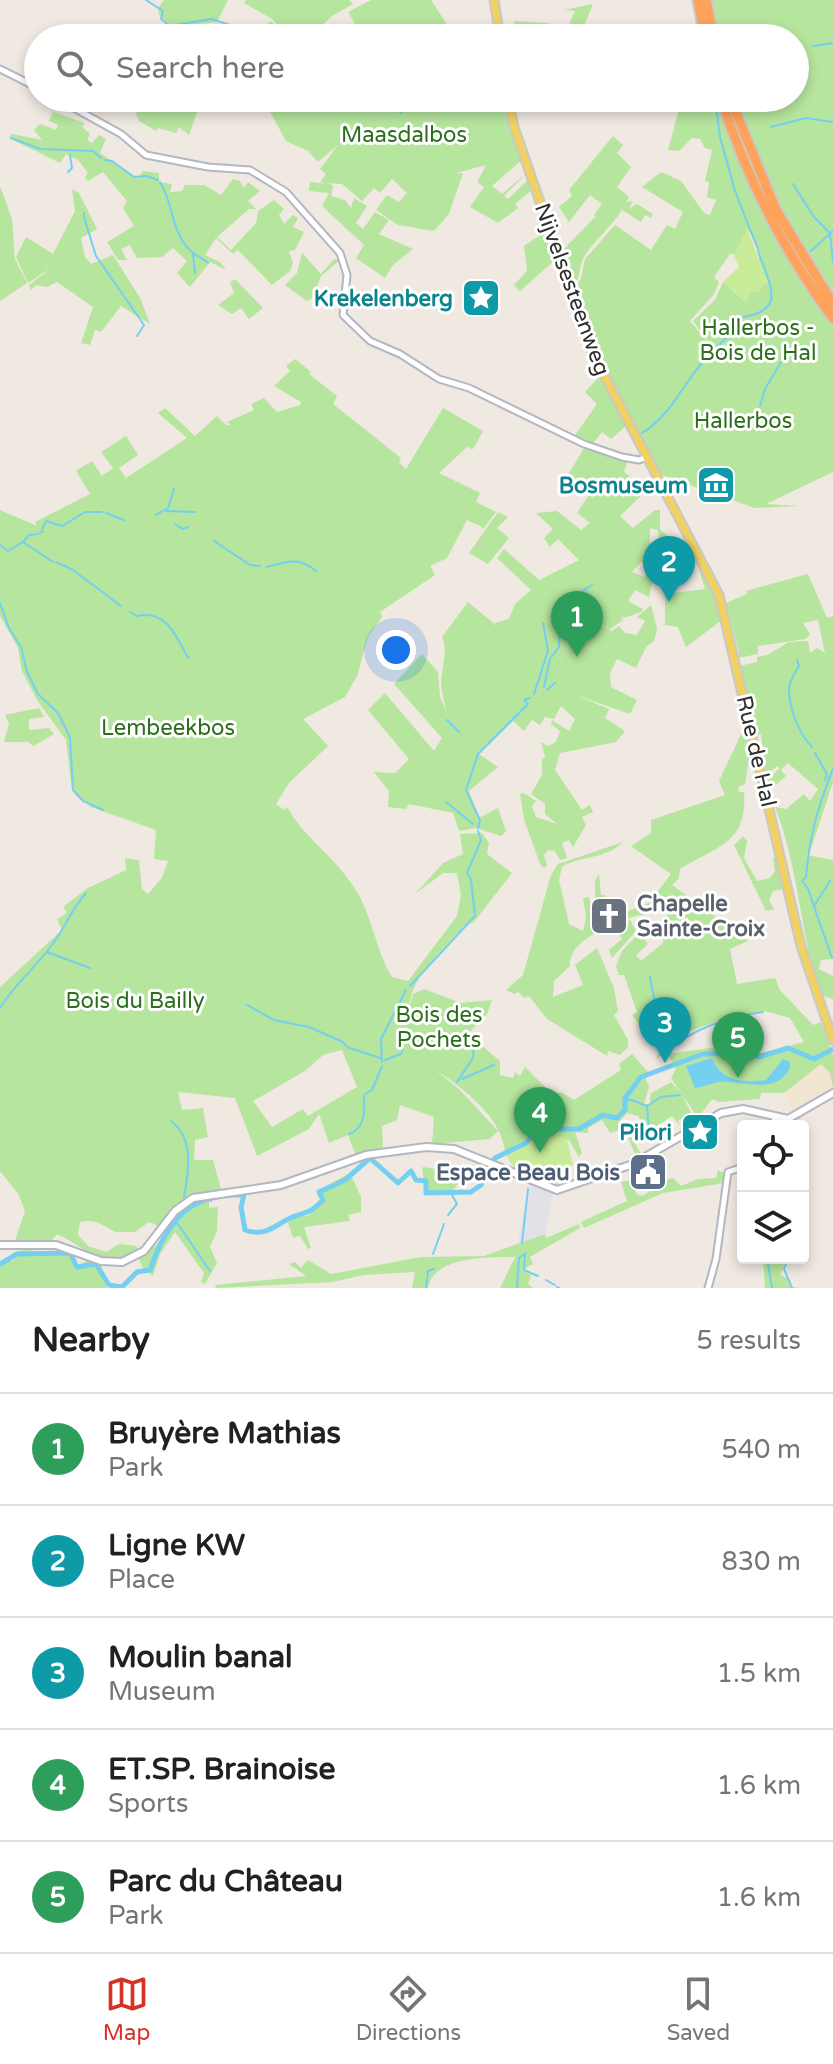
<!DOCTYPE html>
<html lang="en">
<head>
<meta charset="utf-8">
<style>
	:root { --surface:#fff; --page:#f6f6f6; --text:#202124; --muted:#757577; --line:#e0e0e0; --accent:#d93025 }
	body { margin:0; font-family:"Varela Round",sans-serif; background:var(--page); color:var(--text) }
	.controls { position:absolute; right:24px; bottom:24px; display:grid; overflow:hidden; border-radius:8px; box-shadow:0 4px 12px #0003 }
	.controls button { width:72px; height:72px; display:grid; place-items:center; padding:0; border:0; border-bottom:2px solid var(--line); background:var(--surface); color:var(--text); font:40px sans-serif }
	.you { position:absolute; left:396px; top:650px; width:28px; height:28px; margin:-20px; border:6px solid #fff; border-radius:50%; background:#1a73e8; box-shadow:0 0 0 12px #1a73e833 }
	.badge { display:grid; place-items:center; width:52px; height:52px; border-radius:50%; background:var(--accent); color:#fff; font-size:26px; font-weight:700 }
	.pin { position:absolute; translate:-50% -66px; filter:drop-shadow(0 2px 4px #0008) }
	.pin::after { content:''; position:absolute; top:42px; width:28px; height:24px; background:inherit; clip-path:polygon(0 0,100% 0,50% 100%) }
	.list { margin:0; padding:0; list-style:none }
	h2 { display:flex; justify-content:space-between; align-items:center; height:104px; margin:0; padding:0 32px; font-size:34px }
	h2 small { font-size:26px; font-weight:400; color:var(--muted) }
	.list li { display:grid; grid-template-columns:52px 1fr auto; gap:24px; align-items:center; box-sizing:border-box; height:112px; padding:0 32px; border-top:2px solid var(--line) }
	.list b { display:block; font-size:30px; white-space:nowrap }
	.list p { margin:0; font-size:26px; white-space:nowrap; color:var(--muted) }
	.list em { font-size:26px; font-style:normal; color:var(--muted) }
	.icon { flex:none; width:44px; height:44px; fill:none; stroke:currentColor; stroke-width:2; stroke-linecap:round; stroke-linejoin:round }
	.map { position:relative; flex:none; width:833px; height:1288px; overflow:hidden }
	.search { position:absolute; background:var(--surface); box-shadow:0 4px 12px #0003; left:24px; right:24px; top:24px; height:88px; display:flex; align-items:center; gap:20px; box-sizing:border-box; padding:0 28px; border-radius:44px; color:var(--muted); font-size:30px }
	.sheet { height:664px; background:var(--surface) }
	nav { display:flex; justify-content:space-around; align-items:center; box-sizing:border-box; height:112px; border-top:2px solid var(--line); background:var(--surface); font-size:22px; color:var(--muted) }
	nav a { display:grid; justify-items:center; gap:4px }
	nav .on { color:var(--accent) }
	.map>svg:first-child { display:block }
	.industrial { fill:#e3e1e8 }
	.education { fill:#f0e6d1 }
	.green { fill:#b6e59e; fill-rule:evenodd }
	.pitch { fill:#c9ec9a }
	.water { fill:#75cff0 }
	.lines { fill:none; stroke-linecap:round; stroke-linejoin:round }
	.stream { stroke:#75cff0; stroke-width:2 }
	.river { stroke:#75cff0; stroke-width:5 }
	.tertiary-casing { stroke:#b4b7c1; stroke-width:9 }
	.secondary-casing { stroke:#b4b7c1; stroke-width:10 }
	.primary-casing { stroke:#c9c9c9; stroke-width:11 }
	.motorway-casing { stroke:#c9c9c9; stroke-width:13 }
	.tertiary { stroke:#fff; stroke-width:5 }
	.secondary { stroke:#fff; stroke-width:6 }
	.primary { stroke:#f2d163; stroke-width:7 }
	.motorway { stroke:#ffa35c; stroke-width:9 }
	.labels { text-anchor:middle; stroke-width:6; stroke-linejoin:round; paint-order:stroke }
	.park-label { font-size:22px; fill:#2c6e1b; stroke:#fff }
	.street-label { font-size:22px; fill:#2e2e2e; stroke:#fff }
	.culture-label { font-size:22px; font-weight:bold; fill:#0d838f; stroke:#fff; text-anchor:end }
	.worship-label { font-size:22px; font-weight:bold; fill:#5b616d; stroke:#fff; text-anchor:start }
	.service-label { font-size:22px; font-weight:bold; fill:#4e5e75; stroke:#fff; text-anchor:end }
</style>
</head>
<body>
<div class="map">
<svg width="833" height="1288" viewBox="0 0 833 1288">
	<rect width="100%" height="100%" fill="#efe9e1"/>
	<path class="industrial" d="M 535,1186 L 553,1194 L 545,1234 L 518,1244 L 528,1187 Z"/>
	<path class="education" d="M 822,1063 L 830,1073 L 833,1090 L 794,1113 L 784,1093 Z"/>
	<g class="green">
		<path d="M 164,0 L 228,0 L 217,22 L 172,27 L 159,15 L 158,8 Z"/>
		<path d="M 246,0 L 349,0 L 353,4 L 332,16 L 308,38 L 298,31 L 290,38 L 272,19 L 244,3 Z"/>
		<path d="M 371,0 L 431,0 L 456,38 L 347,38 L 359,30 L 348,12 Z"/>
		<path d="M 710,0 L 833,0 L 833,295 L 782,214 L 734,98 L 795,98 L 795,38 L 718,38 Z"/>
		<path d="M 593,4 L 579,38 L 539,38 L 533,34 L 515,38 L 514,21 L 548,23 L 551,33 L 563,37 L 575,11 L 564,10 Z"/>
		<path d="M 271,21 L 285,38 L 207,38 L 216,23 C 236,33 255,37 271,21 Z"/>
		<path d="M 143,98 L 195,98 L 187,108 L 197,112 L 189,135 L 179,127 L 176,133 L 158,128 L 156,131 L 139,121 L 136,114 Z"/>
		<path d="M 283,98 L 506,98 L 523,159 L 492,186 L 502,194 L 528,172 L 504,196 L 508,199 L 529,179 L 533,189 L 515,204 L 518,208 L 498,223 L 470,207 L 484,187 L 477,182 L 486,165 L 456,173 L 463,173 L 449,214 L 434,231 L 398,225 L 376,210 L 387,195 L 399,202 L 407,193 L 392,179 L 380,193 L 374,188 L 362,201 L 342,184 L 328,183 L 333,186 L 331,196 L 345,200 L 351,208 L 354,198 L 367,206 L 356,223 L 363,229 L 375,212 L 389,220 L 379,234 L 413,249 L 393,265 L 385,278 L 356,258 L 364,245 L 322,206 L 329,193 L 309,191 L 310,182 L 327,184 L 320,182 L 326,174 L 320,169 L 338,145 L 318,162 L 308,151 L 286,141 L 269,110 Z"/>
		<path d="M 682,98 L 717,98 L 767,221 L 833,323 L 833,472 L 766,504 L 799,506 L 755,508 L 659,474 L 596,356 L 573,291 L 581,279 L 585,259 L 615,225 L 651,250 L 667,225 L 675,229 L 683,212 L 642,187 L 661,172 L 681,181 L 704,213 L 710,215 L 716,200 L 707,197 L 709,182 L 705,181 L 712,150 L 705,148 L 700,139 L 692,138 L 679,151 L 668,150 ZM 749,231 L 760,256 L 746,303 L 723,282 L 715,300 L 693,321 L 712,347 L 690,321 L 714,294 L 719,282 L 714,277 L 730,254 L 736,254 Z"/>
		<path d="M 53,112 L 85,123 L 82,127 L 90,134 L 87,140 L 92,143 L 99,135 L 106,139 L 100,153 L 138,179 L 143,171 L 159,173 L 159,182 L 172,184 L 170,192 L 182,191 L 185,185 L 204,185 L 221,195 L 233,179 L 240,181 L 244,188 L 248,182 L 260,191 L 248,201 L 256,209 L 249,209 L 217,237 L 231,250 L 256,223 L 258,211 L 274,200 L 284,209 L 279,215 L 284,224 L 293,215 L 298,218 L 293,227 L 304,232 L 295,250 L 289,251 L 293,263 L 290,271 L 272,285 L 238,250 L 233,254 L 216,238 L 205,255 L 220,262 L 226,270 L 210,262 L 190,287 L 177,273 L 187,261 L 173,248 L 162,257 L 137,258 L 130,245 L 121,249 L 127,260 L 118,260 L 107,242 L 134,226 L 123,208 L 127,201 L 103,172 L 88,181 L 85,177 L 88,173 L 78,160 L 66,154 L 60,163 L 9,138 L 12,134 L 42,140 L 34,130 L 40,124 L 56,130 L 58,125 L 49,121 Z"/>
		<path d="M 613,136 L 623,145 L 617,153 L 631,167 L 617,187 L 629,197 L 626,202 L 633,201 L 629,209 L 637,204 L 653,214 L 651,218 L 645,215 L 641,222 L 622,210 C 612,226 589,246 583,259 C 578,269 581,278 573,288 L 560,253 L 595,217 L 599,220 L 594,215 L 602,204 L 590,195 L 569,222 L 559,207 L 572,196 L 569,190 Z"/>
		<path d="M 0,186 L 12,219 L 15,259 L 27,283 L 0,301 Z"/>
		<path d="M 72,189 L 79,193 L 97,229 L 81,238 L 85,257 L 91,264 L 113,255 L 140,298 L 150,324 L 121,306 L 101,332 L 95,330 L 90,345 L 81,343 L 93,307 L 57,282 L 47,287 L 36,285 L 31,290 L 29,285 L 46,272 L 49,264 L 46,271 L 28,283 L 16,257 L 26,237 L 53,254 L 75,211 Z"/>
		<path d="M 548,230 L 557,258 L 520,291 L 514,285 L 527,271 L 524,246 Z"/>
		<path d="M 302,253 L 321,274 L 334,259 L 340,260 L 321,276 L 316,289 L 320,294 L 307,301 L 285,285 L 297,273 Z"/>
		<path d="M 235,279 L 263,308 L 249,319 L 241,308 L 232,314 L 218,305 L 234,293 L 230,282 Z"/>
		<path d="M 295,359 L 311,372 L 309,374 L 337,396 L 333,404 L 401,458 L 399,463 L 406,469 L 443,408 L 483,431 L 473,449 L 467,447 L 439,473 L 480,493 L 476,502 L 496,512 L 484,528 L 467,520 L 447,558 L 430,566 L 435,575 L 380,612 L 382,617 L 368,637 L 357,676 L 345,697 L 303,719 L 328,746 L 289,783 L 276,804 L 284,810 L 287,807 C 305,839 338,859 357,892 C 373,919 376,951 392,977 L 408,981 L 457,916 L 461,895 L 457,873 L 443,873 L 415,894 L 443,863 L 463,854 L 460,834 L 482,833 L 489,843 L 487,854 L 512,873 L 474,922 L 464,926 C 442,951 412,974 409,1008 L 413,994 L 424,989 L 461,1003 L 492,1000 L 487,1014 L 468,1034 L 500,1061 L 500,1075 L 513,1078 L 515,1072 L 520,1076 L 525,1067 L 550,1092 L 563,1093 L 574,1100 L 621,1070 L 619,1064 L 632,1054 L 649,1073 L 639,1078 L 631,1092 L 645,1077 L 649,1087 L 644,1104 L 650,1104 L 651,1093 L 671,1082 L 682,1094 L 692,1115 L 685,1123 L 684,1118 L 678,1120 L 680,1126 L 672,1116 L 634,1141 L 642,1156 L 637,1159 L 627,1135 L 634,1136 L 644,1126 L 638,1116 L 627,1113 L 619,1122 L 619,1130 L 610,1133 L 602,1120 L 588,1128 L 588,1133 L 575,1132 L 582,1153 L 579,1157 L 569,1140 L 557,1137 L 560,1128 L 574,1128 L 562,1127 L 561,1123 L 552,1119 L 544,1131 L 536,1128 L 526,1140 L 505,1152 C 502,1117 462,1087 434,1069 L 459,1089 L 498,1131 L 490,1139 L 432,1144 L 434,1117 L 400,1105 L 397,1120 L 382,1126 L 383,1149 L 356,1156 L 348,1135 L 329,1143 L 319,1114 L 309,1129 L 257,1156 L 235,1098 L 178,1092 L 182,1110 L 203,1108 L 208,1137 L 195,1140 L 194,1160 L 213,1160 L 221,1189 C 192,1192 177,1204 160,1227 L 149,1222 L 135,1232 L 116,1232 C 102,1226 98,1218 80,1222 L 78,1235 L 88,1246 L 106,1252 L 119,1244 L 136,1246 L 140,1252 C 98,1271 88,1248 57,1234 L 52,1240 L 14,1244 L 25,1211 L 19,1195 L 0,1171 L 0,987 L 62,930 L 57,919 L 67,913 L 63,907 L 88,888 L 126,870 L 125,858 L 139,860 L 142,889 L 148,894 L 162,878 L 168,861 L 154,859 L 156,830 L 91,807 L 72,790 L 66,740 L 37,700 L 22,671 L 18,648 L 0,616 L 0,510 L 37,526 L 35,522 L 90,494 L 76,471 L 92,461 L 102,476 L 113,468 L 101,452 L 126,436 L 138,455 L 119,468 L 126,478 L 187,438 L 158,413 L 165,408 L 195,436 L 217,416 L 226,425 L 231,425 L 227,422 L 254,410 L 251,404 L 264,398 L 277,412 L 300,405 L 301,402 L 274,386 L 290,371 L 286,366 ZM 342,1050 L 357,1087 L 308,1116 L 303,1109 L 272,1127 L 253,1101 L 305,1071 L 323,1055 Z"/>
		<path d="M 600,376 L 627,425 L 611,439 L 602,432 L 591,446 L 573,438 L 597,404 L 585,392 Z"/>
		<path d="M 585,447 L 628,460 L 624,472 L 646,491 L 620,516 L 633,528 L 655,510 L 660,510 L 660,530 L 669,537 L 673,593 L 705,589 L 697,563 L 702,562 L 719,609 L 748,733 L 750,753 L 745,784 L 738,787 L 739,792 L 744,792 C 748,844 716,846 680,869 L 679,878 L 672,885 L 748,941 L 730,949 L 737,984 L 775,978 L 780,990 L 813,1025 L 821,1022 L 833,1055 L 833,1088 L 830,1073 L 821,1064 L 784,1093 L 761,1093 L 760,1099 L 719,1102 L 712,1099 L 698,1118 L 671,1078 L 676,1069 L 668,1054 L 710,1048 L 761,1053 L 804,1042 L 790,1018 L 765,1011 L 735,1015 L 690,1031 L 656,1059 L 660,1052 L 632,1015 L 637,1012 L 624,975 L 619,975 L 616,966 L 622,951 L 640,932 L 648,944 L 636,955 L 641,961 L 663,943 L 665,929 L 661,924 L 668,916 L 665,910 C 645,917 644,911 623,921 L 623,924 L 630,920 L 636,931 L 612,958 L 609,950 L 622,939 L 612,924 L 608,925 C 593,935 569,945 570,966 L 554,981 L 553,997 L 583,985 L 575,965 L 597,948 L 614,988 L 618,1011 L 614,1015 L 628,1040 L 628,1047 L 620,1055 L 608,1051 L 607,1056 L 547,1019 L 529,996 L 524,998 L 518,992 L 514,994 L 506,990 L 523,975 L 551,875 L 558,864 L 623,842 C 605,860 581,855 562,867 L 559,880 L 569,924 L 583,931 L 586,917 L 583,898 L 589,897 L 595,921 L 595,881 L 599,874 L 601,895 L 605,895 L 608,906 L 615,904 L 620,914 L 649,903 L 671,874 L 631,846 L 651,833 L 651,820 L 725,795 L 719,781 L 744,728 L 722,620 L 686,647 L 678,627 L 665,625 L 665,580 L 658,530 L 650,528 L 649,564 L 641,562 L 632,572 L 644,577 L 648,572 L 654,575 L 649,597 L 635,590 L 628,601 L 643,609 L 641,612 L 624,618 L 621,615 L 623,620 L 610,629 L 590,618 L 612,631 L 619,626 L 625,633 L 637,635 L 645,621 L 637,617 L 651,605 L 657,629 L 654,641 L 646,647 L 636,668 L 617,659 L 610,673 L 611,687 L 637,700 L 630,714 L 573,694 L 609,709 L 605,718 L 625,731 L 616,742 L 560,753 L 555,770 L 582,810 L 590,805 L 593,812 L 582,817 L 586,825 L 573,847 L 569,840 L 562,843 L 567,858 L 560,860 L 555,851 L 548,850 L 544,855 L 547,865 L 544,868 L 540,864 L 524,819 L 520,794 L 524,793 L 536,801 L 532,806 L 536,817 L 557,824 L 545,814 L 545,804 L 531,794 L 542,775 L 542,760 L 545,757 L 541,742 L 548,746 L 556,742 L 560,731 L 551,724 L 552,720 L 569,731 L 575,719 L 561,706 L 554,719 L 545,717 L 540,725 L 532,720 L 524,731 L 513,721 L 479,754 L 498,767 L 469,791 L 479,818 L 498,808 L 506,831 L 501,836 L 476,828 L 459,831 L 453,813 L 409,804 L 406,809 L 388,807 L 389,791 L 374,772 L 395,773 L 409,759 L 368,710 L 385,693 L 434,751 L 442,738 L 394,684 L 422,654 L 438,672 L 440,697 L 446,711 C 445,701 439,686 442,673 C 444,660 447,648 442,637 L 468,602 L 498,627 L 495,623 L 509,619 L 515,604 L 531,590 L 497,558 L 504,549 L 539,580 L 579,560 L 558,539 L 550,547 L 544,538 L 553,529 L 536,513 L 557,511 L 581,530 L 590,523 L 577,513 L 589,495 L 566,478 Z"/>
		<path d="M 498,512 L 508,517 L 497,528 L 509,538 L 488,564 L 469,553 Z"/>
		<path d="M 808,574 L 827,618 L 833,616 L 833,782 L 809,855 L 806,855 L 833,860 L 833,959 L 821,960 L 819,969 L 833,976 L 833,999 L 820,995 C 800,933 799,868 775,807 L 786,809 L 804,794 L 810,801 L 818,789 L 788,763 L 781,770 L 786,776 L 769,791 L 767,781 L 780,768 L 777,766 L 766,776 L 761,734 L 756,735 L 739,666 L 757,662 L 757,657 L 767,655 L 789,642 L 808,641 L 810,653 L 817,648 L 825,653 L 818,620 L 803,623 L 810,634 L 806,639 L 758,646 L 758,654 L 738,658 L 739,653 L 726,603 L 747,594 L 746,591 Z"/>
		<path d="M 39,708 L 44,717 L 29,719 L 29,730 L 49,728 L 54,734 L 33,746 L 28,742 L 4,742 L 9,724 L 5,715 Z"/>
		<path d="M 743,836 L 747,841 L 744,858 L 757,881 L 770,878 L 775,871 L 773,858 L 777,857 L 785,889 L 773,891 L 769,900 L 774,909 L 766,911 L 734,845 Z"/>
		<path d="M 422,1167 L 466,1173 L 451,1193 L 433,1194 L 425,1189 Z"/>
		<path d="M 718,1170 L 726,1174 L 724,1183 L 663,1193 L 584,1228 L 581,1222 L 627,1201 L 621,1182 L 632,1180 L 637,1195 L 642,1196 L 652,1190 L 649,1185 L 673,1178 L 681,1186 L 698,1179 L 716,1178 Z"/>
		<path d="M 350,1173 L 361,1197 L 361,1212 L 348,1215 L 350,1221 L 304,1227 L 311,1248 L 308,1249 L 300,1236 L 293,1238 L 288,1223 L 294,1218 L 309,1215 L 324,1200 L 317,1191 Z"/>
		<path d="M 209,1198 L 209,1208 L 218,1207 L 217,1231 L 210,1247 L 217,1263 L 205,1284 L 201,1282 L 204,1273 L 175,1232 L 160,1254 L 153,1276 L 143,1268 L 139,1259 C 146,1253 153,1248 159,1242 C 177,1223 178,1200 209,1198 Z"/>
		<path d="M 579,1224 L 580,1228 L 530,1257 L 533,1264 L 522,1270 L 531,1275 L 528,1284 L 533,1288 L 500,1288 L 515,1257 C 489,1257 433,1256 428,1288 L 412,1288 L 415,1272 L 363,1275 L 333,1282 L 216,1288 L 215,1285 L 306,1276 L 289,1264 L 295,1262 L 301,1268 L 308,1260 L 331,1274 L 421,1257 L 484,1256 L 545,1234 L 546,1238 Z"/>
		<path d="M 30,1250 L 56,1255 L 67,1252 L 79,1265 L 91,1259 L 101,1264 L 107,1288 L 0,1288 L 0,1264 L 14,1260 L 16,1254 L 19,1257 L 17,1251 Z"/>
		<path d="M 763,1258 L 787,1258 L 780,1275 L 790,1279 L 791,1287 L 801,1288 L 765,1288 Z"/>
	</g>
	<g class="pitch">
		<path d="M 747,229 L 769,284 L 764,284 L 759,293 L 752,291 L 746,303 L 723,282 L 739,267 L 734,255 Z"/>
		<path d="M 550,1122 L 559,1124 L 557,1136 L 567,1139 L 573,1165 L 558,1171 L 558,1185 L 516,1171 L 506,1155 L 529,1144 L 537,1132 L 546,1133 Z"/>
	</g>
	<path class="water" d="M 712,1058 C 720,1081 745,1084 766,1080 L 783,1059 L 790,1062 L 790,1068 C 776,1096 743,1080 719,1082 C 713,1083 703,1087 695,1088 L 686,1066 Z"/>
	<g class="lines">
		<g class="stream">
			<path d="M 146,0 L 163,11 L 161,19 L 170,26 L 211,19 L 246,30 L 262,28 L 271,38"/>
			<path d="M 813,46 L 833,43"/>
			<path d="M 383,98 L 401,113"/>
			<path d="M 715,98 L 720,137 L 735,191"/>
			<path d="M 771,127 L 806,118 L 833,122"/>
			<path d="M 11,138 L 40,149 L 93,151 L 101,158"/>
			<path d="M 104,160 L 112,161 L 134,177 L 147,176 L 158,180"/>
			<path d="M 68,172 L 72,168 L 70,155"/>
			<path d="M 160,182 C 174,204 170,227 187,247 C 193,255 201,257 208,263"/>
			<path d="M 793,184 L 814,217 L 830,233 L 833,262"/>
			<path d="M 736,193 L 742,209"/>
			<path d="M 742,209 L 758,249"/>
			<path d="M 84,215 L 84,213"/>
			<path d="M 84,217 L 96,256 L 144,325 L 137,336"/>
			<path d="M 811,251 L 833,231"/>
			<path d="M 193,254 L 195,273"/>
			<path d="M 715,349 L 730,334 L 737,318 C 788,312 771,288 758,251"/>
			<path d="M 782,351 L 784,341"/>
			<path d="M 760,406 L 765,389 L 781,362"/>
			<path d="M 642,433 C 675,413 686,375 714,350"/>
			<path d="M 166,511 L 195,512"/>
			<path d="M 106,513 L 124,520"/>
			<path d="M 156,515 L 168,508 L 174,489"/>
			<path d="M 175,524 L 183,529 L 188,527"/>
			<path d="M 42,529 L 46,521 L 62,526 L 85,512 L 102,512"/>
			<path d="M 40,533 L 43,531"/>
			<path d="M 214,541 L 250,565 L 260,566"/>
			<path d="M 23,542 L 29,535 L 38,534"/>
			<path d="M 0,545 L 8,551 L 23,542 L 53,562"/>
			<path d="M 56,562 L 73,570 L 121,606"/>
			<path d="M 266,567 C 287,562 298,556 316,571"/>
			<path d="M 592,585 L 565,602 L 551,622 L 560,627 L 575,608 L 593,604"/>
			<path d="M 0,603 L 9,628 L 21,647 L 27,672 L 38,694 L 58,713 L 70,737 L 73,790 L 83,801 L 103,810"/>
			<path d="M 130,612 L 137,616 C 166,609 177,637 188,658"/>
			<path d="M 797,660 L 799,666 C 795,673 789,681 789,689 C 789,708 799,734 812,747"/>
			<path d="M 544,687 L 550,659 L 559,647 L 560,629"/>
			<path d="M 547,690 L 555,683"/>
			<path d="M 534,694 L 548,651 L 543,623"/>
			<path d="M 447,720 L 459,732"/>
			<path d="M 815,753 L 827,774 L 825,780"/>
			<path d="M 446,802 L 473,824"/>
			<path d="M 478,828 L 480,820 L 466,790 L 478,754 L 528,704 L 524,700 L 530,698"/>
			<path d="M 814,906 L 830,881"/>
			<path d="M 47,952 L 90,968"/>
			<path d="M 832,958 L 808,889 L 802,881 L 806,877 C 809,838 818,806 833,769"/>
			<path d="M 650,977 L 656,1008 L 646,1014 L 645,1028 L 662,1053 C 693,1030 724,1017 763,1012"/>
			<path d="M 410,986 L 475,916 L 471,879 L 467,873 L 481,840 L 478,831"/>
			<path d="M 247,1005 L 274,1020 L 309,1027 L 343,1042 L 347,1047 L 380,1058"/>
			<path d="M 0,1008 C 15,984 36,967 52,945 C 66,927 71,909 86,893"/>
			<path d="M 385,1060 L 401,1054 L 403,1049"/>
			<path d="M 382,1062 L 381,1039 L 406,990"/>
			<path d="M 462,1079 L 494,1065"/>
			<path d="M 457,1082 L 473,1058 L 474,1047"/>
			<path d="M 365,1094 L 372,1090 L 382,1066"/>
			<path d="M 626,1103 L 629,1099 L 647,1106 L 661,1097 L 680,1095"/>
			<path d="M 647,1106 L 649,1128"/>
			<path d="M 171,1121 C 194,1138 189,1171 184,1197"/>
			<path d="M 349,1134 C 365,1128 365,1112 364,1096"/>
			<path d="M 210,1199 L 211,1201"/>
			<path d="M 448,1215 L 457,1204 L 451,1193"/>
			<path d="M 172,1224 L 178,1224 L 210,1271"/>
			<path d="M 522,1243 L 528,1189"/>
			<path d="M 433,1254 L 444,1224"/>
			<path d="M 525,1255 L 524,1270 L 538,1276"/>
			<path d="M 767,1258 L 772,1288"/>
			<path d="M 788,1258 L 784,1269 L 792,1288"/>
			<path d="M 546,1280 L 555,1285"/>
			<path d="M 121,1287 L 122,1288"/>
			<path d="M 557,1287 L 559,1288"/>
			<path d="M 426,1288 L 428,1271 L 434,1269"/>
			<path d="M 517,1288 L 519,1258 L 526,1253"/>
		</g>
		<g class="river">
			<path d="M 231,1195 L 244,1195 L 241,1207 L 245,1230 C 268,1238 276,1223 295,1216 C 310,1211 310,1213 323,1200 L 319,1192 L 345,1180 L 370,1158 L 398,1183 L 411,1171 L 416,1180 L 426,1181 L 426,1193 L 471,1192 L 481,1185 L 495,1158 L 526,1143 L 537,1130 L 544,1132 L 552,1121 L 560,1123 L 561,1129 L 579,1129 L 603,1115 L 617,1118 L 625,1110 L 625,1098 L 641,1077 L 703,1054 L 748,1053 L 759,1057 L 788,1048 L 814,1059 L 833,1049"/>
			<path d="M 0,1264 L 17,1254 L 70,1253 L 77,1267 L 96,1264 L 109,1285 L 122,1287 L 137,1272 L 150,1270 C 162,1235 179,1203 217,1197"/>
		</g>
		<g class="tertiary-casing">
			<g id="tertiary">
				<path d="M 0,69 L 38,88"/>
				<path d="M 56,98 L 121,134 L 146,155 L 208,167 L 250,170 L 286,192 L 340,253 L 347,275 L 343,315 L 370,341 L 400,354 L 439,379 L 469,388 L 584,444 L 622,457 L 639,460 L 647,457"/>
				<path d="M 774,1118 L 777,1126"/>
				<path d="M 708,1288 L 716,1259 L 728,1172 L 743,1167"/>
			</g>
		</g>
		<g class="secondary-casing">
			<path id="secondary" d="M 0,1245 L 56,1245 L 101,1261 L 122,1262 L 144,1251 L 175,1211 L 193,1198 L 281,1185 L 366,1155 L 426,1147 L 454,1149 L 557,1190 L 633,1164 L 721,1113 L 743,1109 L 788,1119 L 833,1093"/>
		</g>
		<g class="primary-casing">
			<g id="primary">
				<path d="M 494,0 L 500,38"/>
				<path d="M 508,98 L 514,127 L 592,352 L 719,595 L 801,946 L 833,1040"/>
			</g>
		</g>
		<g class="motorway-casing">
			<g id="motorway">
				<path d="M 698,0 L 705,38"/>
				<path d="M 706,0 L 714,38"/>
				<path d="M 721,98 C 746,177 784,251 833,318"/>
				<path d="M 730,98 L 776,210 L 833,304"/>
			</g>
		</g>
		<use href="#tertiary" class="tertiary"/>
		<use href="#secondary" class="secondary"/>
		<use href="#primary" class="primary"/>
		<use href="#motorway" class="motorway"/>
	</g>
	<defs>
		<g id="sight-square" transform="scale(2)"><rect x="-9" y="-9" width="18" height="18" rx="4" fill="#0f9aa8" stroke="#fff"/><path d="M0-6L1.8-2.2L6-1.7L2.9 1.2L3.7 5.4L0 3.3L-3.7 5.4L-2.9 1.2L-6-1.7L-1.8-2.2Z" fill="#fff"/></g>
		<g id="museum-square" transform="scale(2)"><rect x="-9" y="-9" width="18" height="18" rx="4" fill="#0f9aa8" stroke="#fff"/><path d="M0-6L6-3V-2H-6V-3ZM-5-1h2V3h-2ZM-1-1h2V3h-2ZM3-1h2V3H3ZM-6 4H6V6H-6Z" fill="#fff"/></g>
		<g id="church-square" transform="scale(2)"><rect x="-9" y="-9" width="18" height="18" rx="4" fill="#6b7280" stroke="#fff"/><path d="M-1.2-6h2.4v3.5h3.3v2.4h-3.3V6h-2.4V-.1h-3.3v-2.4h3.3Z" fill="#fff"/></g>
		<g id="civic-square" transform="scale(2)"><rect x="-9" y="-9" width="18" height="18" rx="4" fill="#5c6f8a" stroke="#fff"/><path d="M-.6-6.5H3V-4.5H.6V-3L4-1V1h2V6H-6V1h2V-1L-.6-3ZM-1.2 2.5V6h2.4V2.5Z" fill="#fff"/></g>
	</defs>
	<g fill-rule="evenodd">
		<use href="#sight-square" x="481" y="298"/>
		<use href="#museum-square" x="716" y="485"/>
		<use href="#church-square" x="609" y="916"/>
		<use href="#sight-square" x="700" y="1132"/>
		<use href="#civic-square" x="648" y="1172"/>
	</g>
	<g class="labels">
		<g class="park-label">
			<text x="404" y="142">Maasdalbos</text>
			<text x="758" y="335">Hallerbos -<tspan x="758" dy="25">Bois de Hal</tspan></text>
			<text x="743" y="428">Hallerbos</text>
			<text x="168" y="735">Lembeekbos</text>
			<text x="135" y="1008">Bois du Bailly</text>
			<text x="439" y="1022">Bois des<tspan x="439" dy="25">Pochets</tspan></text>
		</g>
		<g class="street-label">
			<text transform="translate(573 289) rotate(70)" y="8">Nijvelsesteenweg</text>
			<text transform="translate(757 751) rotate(77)" y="8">Rue de Hal</text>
		</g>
		<g class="culture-label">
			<text x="453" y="306">Krekelenberg</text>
			<text x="688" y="493">Bosmuseum</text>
			<text x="672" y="1140">Pilori</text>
		</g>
		<g class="worship-label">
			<text x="637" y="911">Chapelle<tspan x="637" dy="25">Sainte-Croix</tspan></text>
		</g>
		<g class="service-label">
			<text x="620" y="1180">Espace Beau Bois</text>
		</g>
	</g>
</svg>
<div class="controls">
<button><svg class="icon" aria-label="locate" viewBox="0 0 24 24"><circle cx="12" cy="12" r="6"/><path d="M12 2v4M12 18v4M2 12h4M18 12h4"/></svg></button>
<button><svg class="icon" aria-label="layers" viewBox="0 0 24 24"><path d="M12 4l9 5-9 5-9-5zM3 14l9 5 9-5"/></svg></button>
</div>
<div class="you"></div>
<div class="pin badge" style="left:577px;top:657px;background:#2e9e5b">1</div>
<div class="pin badge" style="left:669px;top:602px;background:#0f9aa8">2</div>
<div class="pin badge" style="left:665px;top:1063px;background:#0f9aa8">3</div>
<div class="pin badge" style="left:540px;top:1153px;background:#2e9e5b">4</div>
<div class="pin badge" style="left:738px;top:1078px;background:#2e9e5b">5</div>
<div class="search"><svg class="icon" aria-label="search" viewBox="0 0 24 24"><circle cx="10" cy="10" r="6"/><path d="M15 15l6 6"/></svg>Search here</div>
</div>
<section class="sheet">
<h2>Nearby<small>5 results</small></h2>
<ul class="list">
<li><span class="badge" style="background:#2e9e5b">1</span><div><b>Bruyère Mathias</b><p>Park</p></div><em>540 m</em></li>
<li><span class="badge" style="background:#0f9aa8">2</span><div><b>Ligne KW</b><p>Place</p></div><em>830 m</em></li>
<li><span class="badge" style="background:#0f9aa8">3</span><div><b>Moulin banal</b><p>Museum</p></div><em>1.5 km</em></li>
<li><span class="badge" style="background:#2e9e5b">4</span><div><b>ET.SP. Brainoise</b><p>Sports</p></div><em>1.6 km</em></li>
<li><span class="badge" style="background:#2e9e5b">5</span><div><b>Parc du Château</b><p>Park</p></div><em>1.6 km</em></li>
</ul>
</section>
<nav>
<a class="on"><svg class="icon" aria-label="map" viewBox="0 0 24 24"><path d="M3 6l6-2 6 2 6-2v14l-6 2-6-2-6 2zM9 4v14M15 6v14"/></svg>Map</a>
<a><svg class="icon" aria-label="directions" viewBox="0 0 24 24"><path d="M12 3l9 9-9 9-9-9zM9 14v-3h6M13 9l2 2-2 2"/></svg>Directions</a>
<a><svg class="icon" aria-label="saved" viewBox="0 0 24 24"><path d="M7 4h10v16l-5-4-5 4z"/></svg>Saved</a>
</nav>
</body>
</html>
